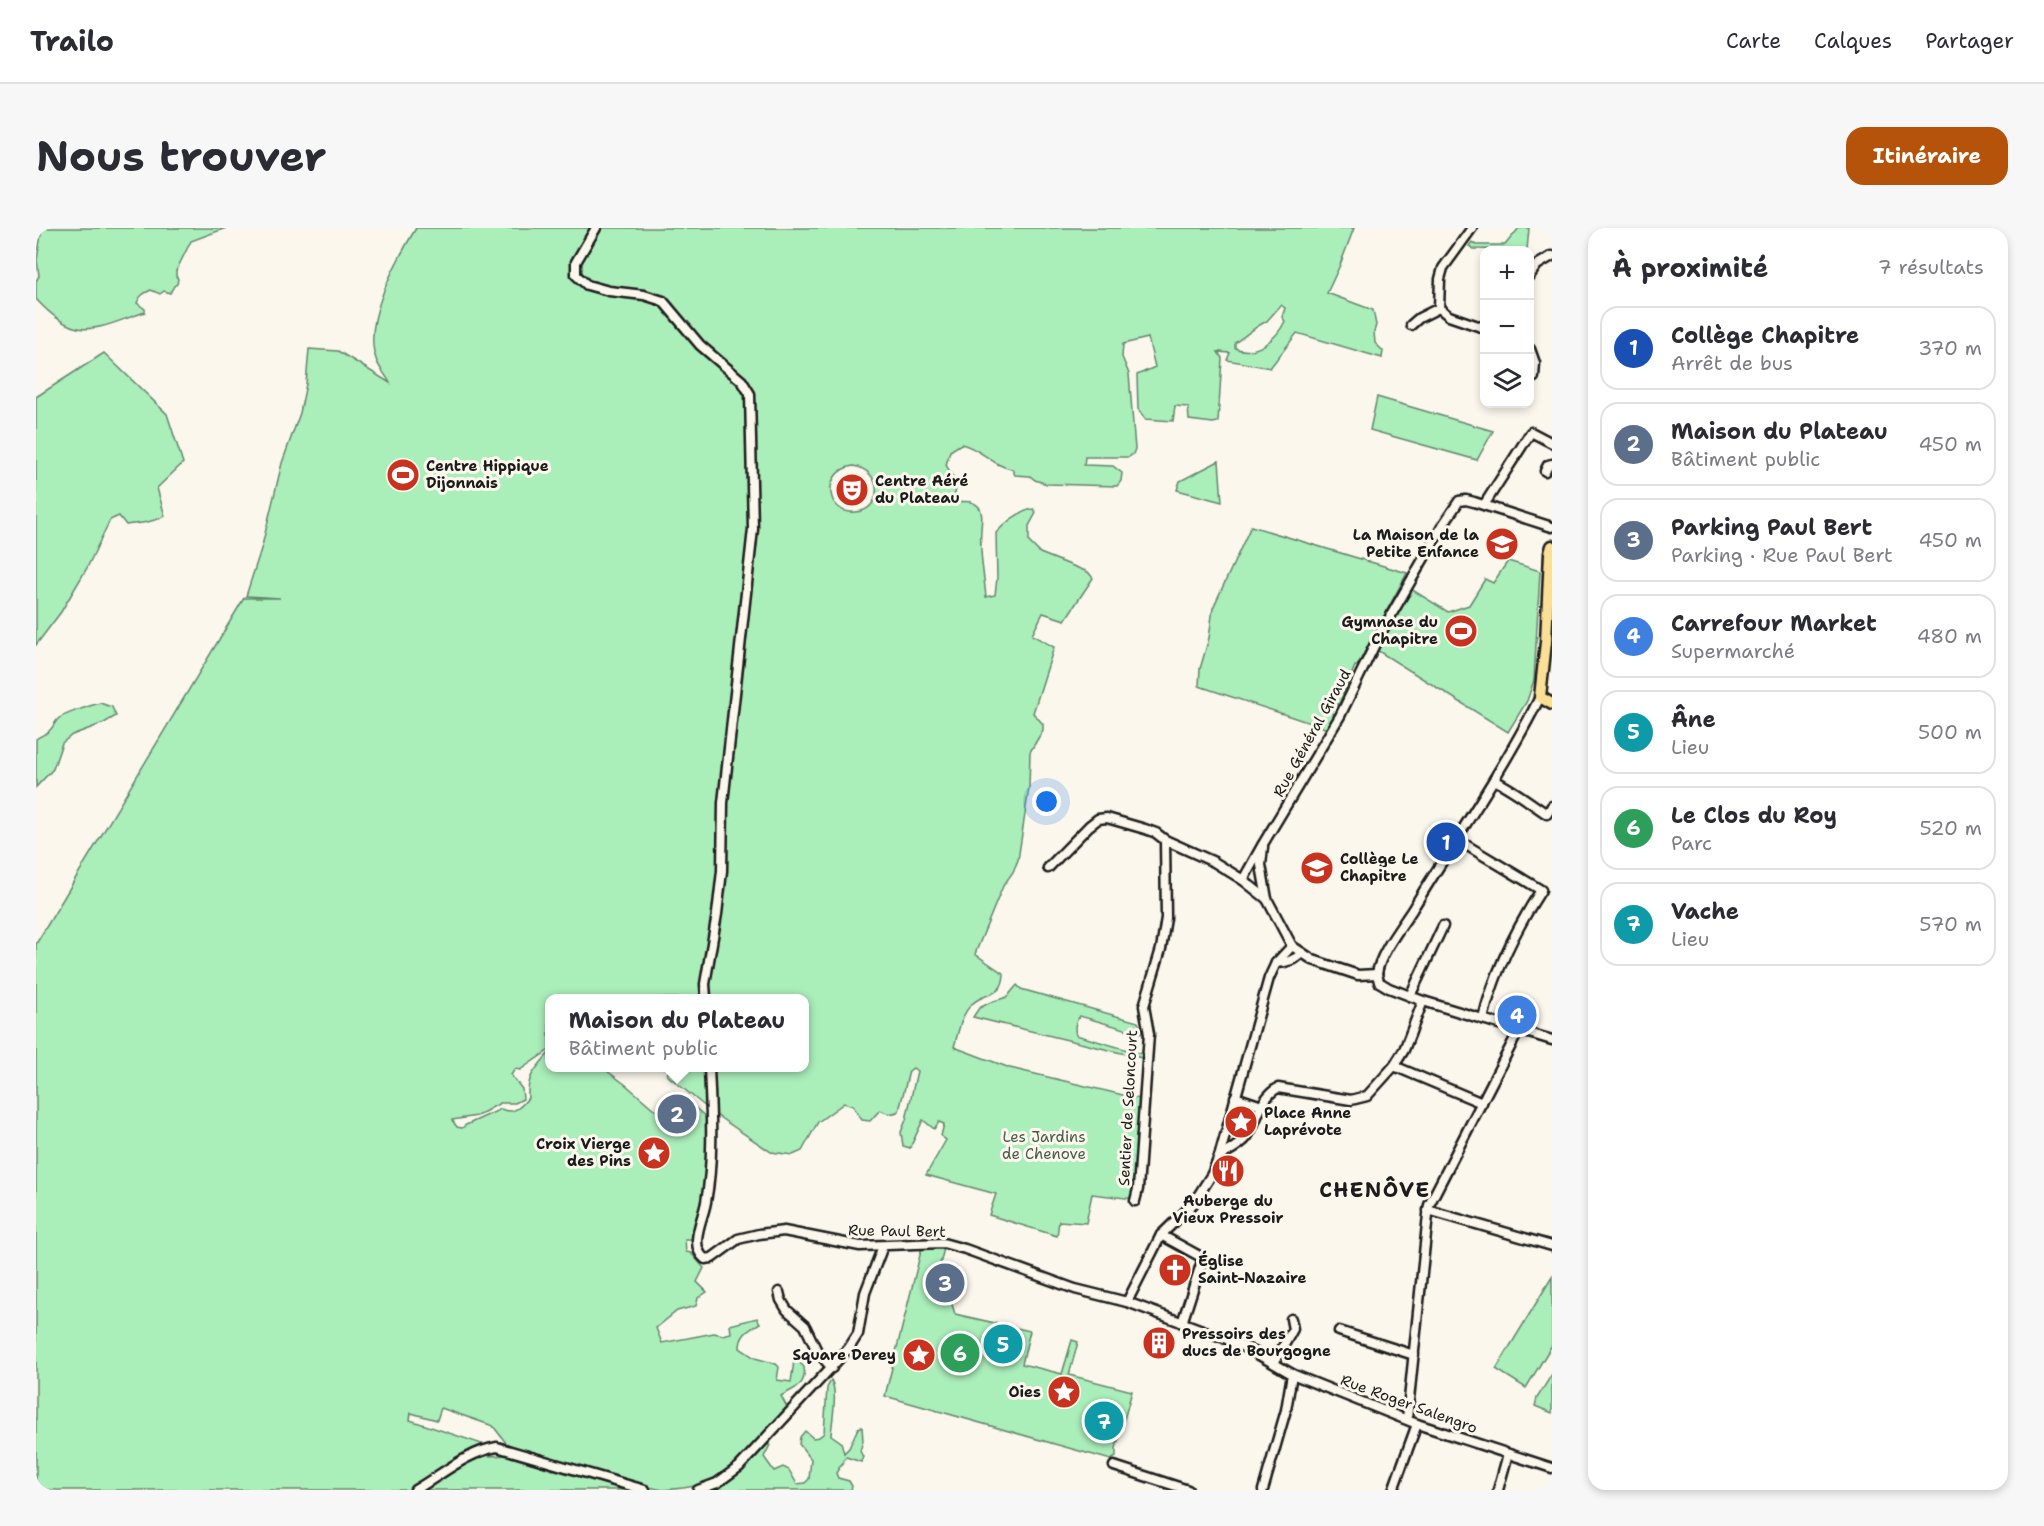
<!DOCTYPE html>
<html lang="fr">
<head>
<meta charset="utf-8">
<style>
	:root { --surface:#fff; --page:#f7f7f7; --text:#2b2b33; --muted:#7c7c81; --line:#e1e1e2; --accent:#b45309 }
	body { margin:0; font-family:"Shantell Sans",sans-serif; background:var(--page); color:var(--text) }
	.controls { position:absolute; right:18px; top:18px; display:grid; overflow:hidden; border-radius:12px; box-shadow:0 3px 9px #0003 }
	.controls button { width:54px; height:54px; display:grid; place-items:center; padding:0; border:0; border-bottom:2px solid var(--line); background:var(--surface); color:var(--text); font:30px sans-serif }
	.you { position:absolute; left:1011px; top:574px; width:21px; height:21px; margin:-15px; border:4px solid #fff; border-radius:50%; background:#1a73e8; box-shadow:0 0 0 9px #1a73e833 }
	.badge { display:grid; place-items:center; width:39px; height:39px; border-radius:50%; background:var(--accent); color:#fff; font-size:20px; font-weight:700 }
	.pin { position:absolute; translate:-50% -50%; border:3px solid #fff; box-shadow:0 2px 6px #0006 }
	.popup { position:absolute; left:509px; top:766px; width:264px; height:78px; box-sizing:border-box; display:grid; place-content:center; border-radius:12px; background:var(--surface); filter:drop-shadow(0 2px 4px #0005); font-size:20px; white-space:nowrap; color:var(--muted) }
	.popup b { font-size:22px; color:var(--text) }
	.popup::after { content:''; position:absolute; left:50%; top:100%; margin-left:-12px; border:12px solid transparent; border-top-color:var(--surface) }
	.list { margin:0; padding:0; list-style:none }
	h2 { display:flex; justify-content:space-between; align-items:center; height:78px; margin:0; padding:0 24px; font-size:26px }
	h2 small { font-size:20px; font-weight:400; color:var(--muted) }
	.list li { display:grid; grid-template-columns:39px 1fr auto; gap:18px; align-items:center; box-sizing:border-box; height:84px; margin:0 12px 12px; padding:0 12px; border:2px solid var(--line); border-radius:18px }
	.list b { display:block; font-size:22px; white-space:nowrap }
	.list p { margin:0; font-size:20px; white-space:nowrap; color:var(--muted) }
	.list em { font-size:20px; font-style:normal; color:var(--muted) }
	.icon { flex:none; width:33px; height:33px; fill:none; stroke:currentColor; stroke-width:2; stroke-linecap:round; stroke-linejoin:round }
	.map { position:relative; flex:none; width:1516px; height:1262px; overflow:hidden; border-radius:18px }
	header { display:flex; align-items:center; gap:36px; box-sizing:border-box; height:84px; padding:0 30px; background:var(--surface); border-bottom:2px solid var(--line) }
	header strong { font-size:28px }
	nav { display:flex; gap:33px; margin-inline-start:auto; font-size:21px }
	.intro { display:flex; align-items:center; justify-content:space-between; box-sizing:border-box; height:144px; padding:0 36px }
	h1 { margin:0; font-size:42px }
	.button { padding:15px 27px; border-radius:18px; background:var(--accent); color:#fff; font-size:21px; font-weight:700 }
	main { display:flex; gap:36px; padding:0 36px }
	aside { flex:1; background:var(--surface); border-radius:18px; box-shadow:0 3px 9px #0003 }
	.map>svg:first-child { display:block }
	.green { fill:#aaeeba; stroke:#63856b; stroke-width:1.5; fill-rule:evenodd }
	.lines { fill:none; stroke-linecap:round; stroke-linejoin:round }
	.minor-casing { stroke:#1c1c1c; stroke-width:13 }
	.major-casing { stroke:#1c1c1c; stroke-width:15 }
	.minor { stroke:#fbf7ec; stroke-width:8 }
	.major { stroke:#fbdf96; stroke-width:10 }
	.labels { text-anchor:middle; stroke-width:6; stroke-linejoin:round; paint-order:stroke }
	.poi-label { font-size:15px; font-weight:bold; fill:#1c1c1c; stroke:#fbf7ec; text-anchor:start }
	.street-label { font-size:15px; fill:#1c1c1c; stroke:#fbf7ec }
	.park-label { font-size:15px; fill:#475b4b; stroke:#fbf7ec }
	.district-label { font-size:21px; font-weight:bold; letter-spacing:1.5px; fill:#1c1c1c; stroke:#fbf7ec }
</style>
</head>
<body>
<header>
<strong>Trailo</strong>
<nav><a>Carte</a><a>Calques</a><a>Partager</a></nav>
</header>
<div class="intro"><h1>Nous trouver</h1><a class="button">Itinéraire</a></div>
<main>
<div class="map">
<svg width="1516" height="1262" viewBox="0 0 1516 1262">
	<rect width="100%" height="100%" fill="#fbf7ec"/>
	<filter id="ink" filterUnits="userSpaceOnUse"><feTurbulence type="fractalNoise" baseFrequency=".0167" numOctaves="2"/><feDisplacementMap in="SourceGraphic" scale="12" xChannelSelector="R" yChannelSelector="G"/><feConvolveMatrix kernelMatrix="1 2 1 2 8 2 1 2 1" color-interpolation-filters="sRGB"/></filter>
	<g filter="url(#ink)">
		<g class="green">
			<path d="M 0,0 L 190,0 L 155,13 L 140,43 L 140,48 L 142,51 L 141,56 L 138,58 L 134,65 L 128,63 L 124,66 L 115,62 C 108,65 103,68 101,75 L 109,81 L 109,84 C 58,101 41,116 0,71 L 0,53 L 3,48 L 1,32 L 5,6 L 2,0 Z"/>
			<path d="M 380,0 L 1318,0 L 1304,37 L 1291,65 L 1337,82 L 1340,97 L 1338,104 L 1339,115 L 1347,123 L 1346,130 L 1261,105 L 1234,140 L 1191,132 L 1194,125 L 1182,124 L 1186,130 L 1182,194 L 1177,195 L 1153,192 L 1152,179 L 1139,178 L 1137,193 L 1109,191 L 1102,181 L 1101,147 L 1119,139 L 1112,110 L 1087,116 L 1086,129 L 1093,146 L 1099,221 L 1097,226 L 1093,229 L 1049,229 L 1048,237 L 1077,238 L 1086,245 L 1085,253 L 1081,258 L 1011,256 L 999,252 L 994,248 L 979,247 L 976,241 C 956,238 945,220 925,216 L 914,223 L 910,237 L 921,256 L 917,274 C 926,274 936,271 943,279 C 948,286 945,295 945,302 C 943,325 948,346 950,369 L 959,367 L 961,350 L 960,305 C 970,294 983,283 998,281 L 1000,285 L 993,298 L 993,314 L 1004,325 L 1052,344 L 1057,350 L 1029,392 L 1007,385 L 996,407 L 1018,419 L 997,485 L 1007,496 L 1007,502 L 994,524 L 993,560 L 982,632 L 977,644 L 967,658 L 939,726 L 968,746 C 967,770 950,763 936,776 C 925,786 922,806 918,819 L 974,840 L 1104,871 L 1098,971 L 1056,966 L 1050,995 L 1023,993 L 1021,1008 L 953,987 L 960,966 L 890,947 L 910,912 L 905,908 L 908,896 L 903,894 L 898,901 L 887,892 L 874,920 L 867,918 L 865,904 L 870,892 L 881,843 L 877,840 L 873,843 L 863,883 C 856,887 851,886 844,882 L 834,893 L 826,892 L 817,878 L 808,875 L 782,894 L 766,923 L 757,927 L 735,924 L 677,885 L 631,847 L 633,842 L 629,840 L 768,840 L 768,770 L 514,770 L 510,777 L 513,781 L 513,822 L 484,842 L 479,841 L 475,847 L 486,861 L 487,871 L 479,875 L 464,875 L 441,888 L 416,892 L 421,899 L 426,900 L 430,897 L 465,881 C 477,887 485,879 492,870 C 491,847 499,842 513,825 L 514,840 L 567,840 L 590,857 L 626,888 L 634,902 L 657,878 L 670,889 L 670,956 L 656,1011 L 649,1011 L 650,1024 L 655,1025 L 668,1040 L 661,1054 L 671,1064 L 662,1070 L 660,1078 L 641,1083 L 620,1100 L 626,1115 L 678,1105 L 687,1107 L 695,1105 L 694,1097 L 721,1090 L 724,1095 C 713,1102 704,1106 704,1120 L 719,1130 L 740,1136 L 743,1139 L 741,1152 L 755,1154 L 758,1133 L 763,1134 L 768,1139 C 770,1159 760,1159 745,1168 L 752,1181 L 695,1241 L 665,1257 L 647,1260 L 627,1262 L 594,1255 L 480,1220 L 470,1215 L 457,1198 L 405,1180 L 401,1192 L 375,1185 L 374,1192 L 446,1216 L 453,1228 L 472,1227 L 517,1242 L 519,1239 L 593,1262 L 0,1262 L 0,716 L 208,370 L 244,370 L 210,368 L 226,318 L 246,235 L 264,185 L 270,156 L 273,121 L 302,123 L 354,155 C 350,147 342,139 340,131 C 326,93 361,32 380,0 ZM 1245,77 L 1249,80 L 1246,89 L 1249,93 C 1241,111 1219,129 1199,120 L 1199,115 L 1222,98 L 1231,93 ZM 817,238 C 847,242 848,282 820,284 C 789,287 785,243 817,238 Z"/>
			<path d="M 1483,0 L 1493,0 L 1491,22 L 1438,21 L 1433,18 L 1436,14 L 1440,17 L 1469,17 Z"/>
			<path d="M 68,125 L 131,186 L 147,235 L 121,260 L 129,288 C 114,295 105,295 90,297 L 83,288 L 74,292 L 51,340 L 25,384 L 0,417 L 0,169 Z"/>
			<path d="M 1341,169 L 1457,203 L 1441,232 L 1334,202 Z"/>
			<path d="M 1183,233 L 1186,274 L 1141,262 L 1144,253 Z"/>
			<path d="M 1215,298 L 1371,345 L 1321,438 L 1319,438 L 1303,476 L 1300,476 L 1296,483 L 1298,487 L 1292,501 L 1163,458 L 1164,441 L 1173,410 L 1177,380 Z"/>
			<path d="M 1472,333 L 1504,343 L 1498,452 L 1491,473 L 1472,504 L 1339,421 L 1375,361 L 1412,384 L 1433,377 L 1449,351 L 1457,355 Z"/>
			<path d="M 64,475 L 76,479 L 80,488 L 68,495 L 36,507 L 26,515 L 17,541 L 0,559 L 0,511 C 4,508 10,506 13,503 C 17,500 18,495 22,491 C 28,486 56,477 64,475 Z"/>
			<path d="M 981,757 L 985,761 L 1102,794 L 1106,806 L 1044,788 C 1039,794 1038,799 1040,807 L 1106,826 L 1106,830 L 937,789 L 943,780 L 955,774 L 971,769 Z"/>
			<path d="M 886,1019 L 908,1020 L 897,1066 L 914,1070 L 919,1086 L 994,1103 L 986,1136 L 1026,1146 L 1036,1112 L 1042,1114 L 1033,1147 L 1096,1163 L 1080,1220 L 1080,1229 L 1075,1232 L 849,1168 Z"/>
			<path d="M 1516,1049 L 1516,1117 L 1490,1160 L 1460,1141 Z"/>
			<path d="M 1516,1146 L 1516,1185 L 1499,1178 L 1501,1170 Z"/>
			<path d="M 795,1152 C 802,1163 796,1193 795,1207 L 805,1214 L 808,1225 L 813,1220 L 822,1200 L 826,1199 L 827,1213 L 824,1223 L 827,1229 L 825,1234 L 810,1229 L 800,1245 L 802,1250 L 813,1253 L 816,1258 L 815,1262 L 672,1262 C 700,1248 708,1240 729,1217 L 734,1217 L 728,1229 L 738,1243 L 747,1239 L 753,1242 L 761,1256 L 769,1255 L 773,1251 L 775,1231 L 763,1216 L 764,1209 L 769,1203 L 777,1210 L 783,1209 L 788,1205 L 791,1160 Z"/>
		</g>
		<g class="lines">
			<g class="minor-casing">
				<g id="minor">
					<path d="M 560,0 L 540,34 L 540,47 L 551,57 L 573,63 L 608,67 L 627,73 L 664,117 L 706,153 L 714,166 L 717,301 L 687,575 L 686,643 L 681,686 L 669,756 L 670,770"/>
					<path d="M 1494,47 L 1501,37 L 1516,28"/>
					<path d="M 1403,80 L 1404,51 L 1407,40 L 1436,0"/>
					<path d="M 1403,80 L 1413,88 L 1448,100"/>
					<path d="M 1375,97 L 1383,90 L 1403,80"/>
					<path d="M 1494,121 L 1499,135 L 1498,149"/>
					<path d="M 1509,243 L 1512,237 L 1516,236"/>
					<path d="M 1448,277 L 1495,204 L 1516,215"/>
					<path d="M 1458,552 C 1477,561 1493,574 1511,586 L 1516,578"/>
					<path d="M 1420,611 L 1505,662 C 1480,701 1458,745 1447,791"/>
					<path d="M 1227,619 L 1225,637 L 1231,671 L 1256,718 L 1277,732 L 1322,747 L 1341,746"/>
					<path d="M 1012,640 L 1053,598 L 1062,591 L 1071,590 L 1109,601 L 1120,605 L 1129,612 L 1178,634 L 1207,652 L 1231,671"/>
					<path d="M 1207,652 L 1227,616 L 1304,488 L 1342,410 L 1407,297 L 1423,273 L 1430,272 L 1438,274 L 1516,299"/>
					<path d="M 1240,735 C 1250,735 1259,732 1266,725"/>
					<path d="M 1341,746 C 1343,727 1365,699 1376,682 C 1419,611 1467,543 1504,469"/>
					<path d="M 1341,746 L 1343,754 L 1353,760 L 1387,773 L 1516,812"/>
					<path d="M 1374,768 L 1407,698"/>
					<path d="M 1358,838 L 1446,875"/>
					<path d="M 673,840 C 675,884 678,931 670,974 C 667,992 652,1017 669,1031 L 676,1030 L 702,1011 L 723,1006 L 748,1003 L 824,1018 L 907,1015 L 929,1021 L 1039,1061 L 1091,1074 L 1188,1110 L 1218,1124 L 1256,1146 L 1381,1196 L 1516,1240"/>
					<path d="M 1199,869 L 1226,878"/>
					<path d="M 1183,929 C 1192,923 1205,917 1211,909 C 1222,893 1224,869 1242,860 L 1315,872 L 1331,868 L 1358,838 L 1368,822 L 1387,773"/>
					<path d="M 1099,973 L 1102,961 L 1113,806 L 1108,778 L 1125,721 L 1130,690 L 1129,612"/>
					<path d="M 1392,982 L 1516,1018"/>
					<path d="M 1125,1007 L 1167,1030 L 1146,1095"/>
					<path d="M 743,1064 L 745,1072 L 751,1082 L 769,1098 L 781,1123 L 796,1140"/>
					<path d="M 1091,1074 L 1125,1007 L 1157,976 L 1176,946 L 1183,929 L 1233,750 L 1240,735 L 1256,718"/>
					<path d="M 1303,1103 L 1378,1127"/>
					<path d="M 1238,1135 L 1257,1101 L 1255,1091"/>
					<path d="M 1371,1191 L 1393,977 L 1483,802"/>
					<path d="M 1078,1238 L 1152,1262"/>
					<path d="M 379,1262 C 405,1247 431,1224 461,1219 L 609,1262"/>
					<path d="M 662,1262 L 681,1255 L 703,1239 L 813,1120 L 822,1106 L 829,1065 L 847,1018"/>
					<path d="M 1227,1262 L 1250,1182 L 1256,1146"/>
					<path d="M 1357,1262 L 1381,1196"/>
					<path d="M 1462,1262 L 1472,1226"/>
				</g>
			</g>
			<g class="major-casing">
				<path id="major" d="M 1516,318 L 1514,325 L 1510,414 L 1504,469 L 1516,476"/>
			</g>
			<use href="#minor" class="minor"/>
			<use href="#major" class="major"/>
		</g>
	</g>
	<defs>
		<g id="stadium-disc" transform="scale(1.725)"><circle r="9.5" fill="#c8321e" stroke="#fbf7ec"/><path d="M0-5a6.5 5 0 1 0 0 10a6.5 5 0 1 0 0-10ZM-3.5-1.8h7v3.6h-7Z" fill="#fff"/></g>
		<g id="theatre-disc" transform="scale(1.725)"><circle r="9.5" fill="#c8321e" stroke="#fbf7ec"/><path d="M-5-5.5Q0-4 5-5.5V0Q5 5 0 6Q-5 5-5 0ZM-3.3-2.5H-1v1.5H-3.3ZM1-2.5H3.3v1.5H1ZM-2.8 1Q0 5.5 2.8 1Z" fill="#fff"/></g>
		<g id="school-disc" transform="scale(1.725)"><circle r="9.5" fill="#c8321e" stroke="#fbf7ec"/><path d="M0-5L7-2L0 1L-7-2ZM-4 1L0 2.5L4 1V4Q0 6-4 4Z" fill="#fff"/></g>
		<g id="sight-disc" transform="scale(1.725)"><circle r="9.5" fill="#c8321e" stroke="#fbf7ec"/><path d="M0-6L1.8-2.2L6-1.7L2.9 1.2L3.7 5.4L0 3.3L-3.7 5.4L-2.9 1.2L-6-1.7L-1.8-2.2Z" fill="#fff"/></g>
		<g id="restaurant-disc" transform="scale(1.725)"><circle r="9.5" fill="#c8321e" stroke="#fbf7ec"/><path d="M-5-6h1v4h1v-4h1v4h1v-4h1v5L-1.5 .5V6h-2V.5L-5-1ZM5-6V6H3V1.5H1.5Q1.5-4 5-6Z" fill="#fff"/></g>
		<g id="church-disc" transform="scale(1.725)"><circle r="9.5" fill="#c8321e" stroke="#fbf7ec"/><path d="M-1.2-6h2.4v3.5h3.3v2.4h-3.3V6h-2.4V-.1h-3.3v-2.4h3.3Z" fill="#fff"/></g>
		<g id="building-disc" transform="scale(1.725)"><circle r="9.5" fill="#c8321e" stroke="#fbf7ec"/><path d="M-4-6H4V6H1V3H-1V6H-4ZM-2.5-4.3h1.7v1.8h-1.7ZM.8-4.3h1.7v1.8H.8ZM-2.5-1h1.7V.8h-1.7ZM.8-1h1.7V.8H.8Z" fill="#fff"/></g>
	</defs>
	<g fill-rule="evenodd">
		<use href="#stadium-disc" x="367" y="247"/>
		<use href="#theatre-disc" x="816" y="262"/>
		<use href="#school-disc" x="1466" y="316"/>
		<use href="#stadium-disc" x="1425" y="403"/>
		<use href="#school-disc" x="1281" y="640"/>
		<use href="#sight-disc" x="1205" y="894"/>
		<use href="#sight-disc" x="618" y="925"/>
		<use href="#restaurant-disc" x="1192" y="943"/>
		<use href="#church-disc" x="1139" y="1042"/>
		<use href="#building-disc" x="1123" y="1115"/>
		<use href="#sight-disc" x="883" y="1127"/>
		<use href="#sight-disc" x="1028" y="1164"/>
	</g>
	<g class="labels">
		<g class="poi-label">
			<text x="390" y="243">Centre Hippique<tspan x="390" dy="17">Dijonnais</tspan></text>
			<text x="839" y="258">Centre Aéré<tspan x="839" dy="17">du Plateau</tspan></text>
			<text x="1443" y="312" text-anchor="end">La Maison de la<tspan x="1443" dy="17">Petite Enfance</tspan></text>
			<text x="1402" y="399" text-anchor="end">Gymnase du<tspan x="1402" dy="17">Chapitre</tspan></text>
			<text x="1304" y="636">Collège Le<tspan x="1304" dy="17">Chapitre</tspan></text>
			<text x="1228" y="890">Place Anne<tspan x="1228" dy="17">Laprévote</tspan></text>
			<text x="595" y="921" text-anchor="end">Croix Vierge<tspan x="595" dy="17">des Pins</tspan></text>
			<text x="1192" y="978" text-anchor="middle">Auberge du<tspan x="1192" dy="17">Vieux Pressoir</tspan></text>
			<text x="1162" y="1038">Église<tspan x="1162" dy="17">Saint-Nazaire</tspan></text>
			<text x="1146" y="1111">Pressoirs des<tspan x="1146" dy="17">ducs de Bourgogne</tspan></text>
			<text x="860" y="1132" text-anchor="end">Square Derey</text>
			<text x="1005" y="1169" text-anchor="end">Oies</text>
		</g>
		<g class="street-label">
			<text transform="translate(1276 505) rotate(-61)" y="5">Rue Général Giraud</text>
			<text transform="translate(1092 880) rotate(-87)" y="5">Sentier de Seloncourt</text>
			<text transform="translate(861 1003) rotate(1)" y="5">Rue Paul Bert</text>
			<text transform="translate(1373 1176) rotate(20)" y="5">Rue Roger Salengro</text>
		</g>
		<g class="park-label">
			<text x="1008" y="914">Les Jardins<tspan x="1008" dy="17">de Chenove</tspan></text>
		</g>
		<g class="district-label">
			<text x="1339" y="969">CHENÔVE</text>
		</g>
	</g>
</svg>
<div class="controls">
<button>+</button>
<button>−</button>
<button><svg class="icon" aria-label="layers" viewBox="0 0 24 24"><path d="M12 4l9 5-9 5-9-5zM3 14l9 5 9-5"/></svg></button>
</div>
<div class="you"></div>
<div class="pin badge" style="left:1410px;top:614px;background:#1a4fb4">1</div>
<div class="pin badge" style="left:641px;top:886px;background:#5c6f8a">2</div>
<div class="popup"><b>Maison du Plateau</b>Bâtiment public</div>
<div class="pin badge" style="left:909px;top:1055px;background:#5c6f8a">3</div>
<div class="pin badge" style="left:1481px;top:787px;background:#3f7fe0">4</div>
<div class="pin badge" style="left:967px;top:1116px;background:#0f9aa8">5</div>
<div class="pin badge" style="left:924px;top:1125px;background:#2e9e5b">6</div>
<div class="pin badge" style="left:1068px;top:1193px;background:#0f9aa8">7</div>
</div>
<aside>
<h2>À proximité<small>7 résultats</small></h2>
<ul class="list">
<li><span class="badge" style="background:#1a4fb4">1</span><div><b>Collège Chapitre</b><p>Arrêt de bus</p></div><em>370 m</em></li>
<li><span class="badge" style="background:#5c6f8a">2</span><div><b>Maison du Plateau</b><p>Bâtiment public</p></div><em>450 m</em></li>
<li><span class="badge" style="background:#5c6f8a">3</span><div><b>Parking Paul Bert</b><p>Parking · Rue Paul Bert</p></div><em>450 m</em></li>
<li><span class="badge" style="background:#3f7fe0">4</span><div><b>Carrefour Market</b><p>Supermarché</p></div><em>480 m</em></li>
<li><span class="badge" style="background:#0f9aa8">5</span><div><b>Âne</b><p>Lieu</p></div><em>500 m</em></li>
<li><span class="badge" style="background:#2e9e5b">6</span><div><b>Le Clos du Roy</b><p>Parc</p></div><em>520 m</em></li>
<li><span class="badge" style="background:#0f9aa8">7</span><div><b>Vache</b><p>Lieu</p></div><em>570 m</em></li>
</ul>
</aside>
</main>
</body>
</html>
